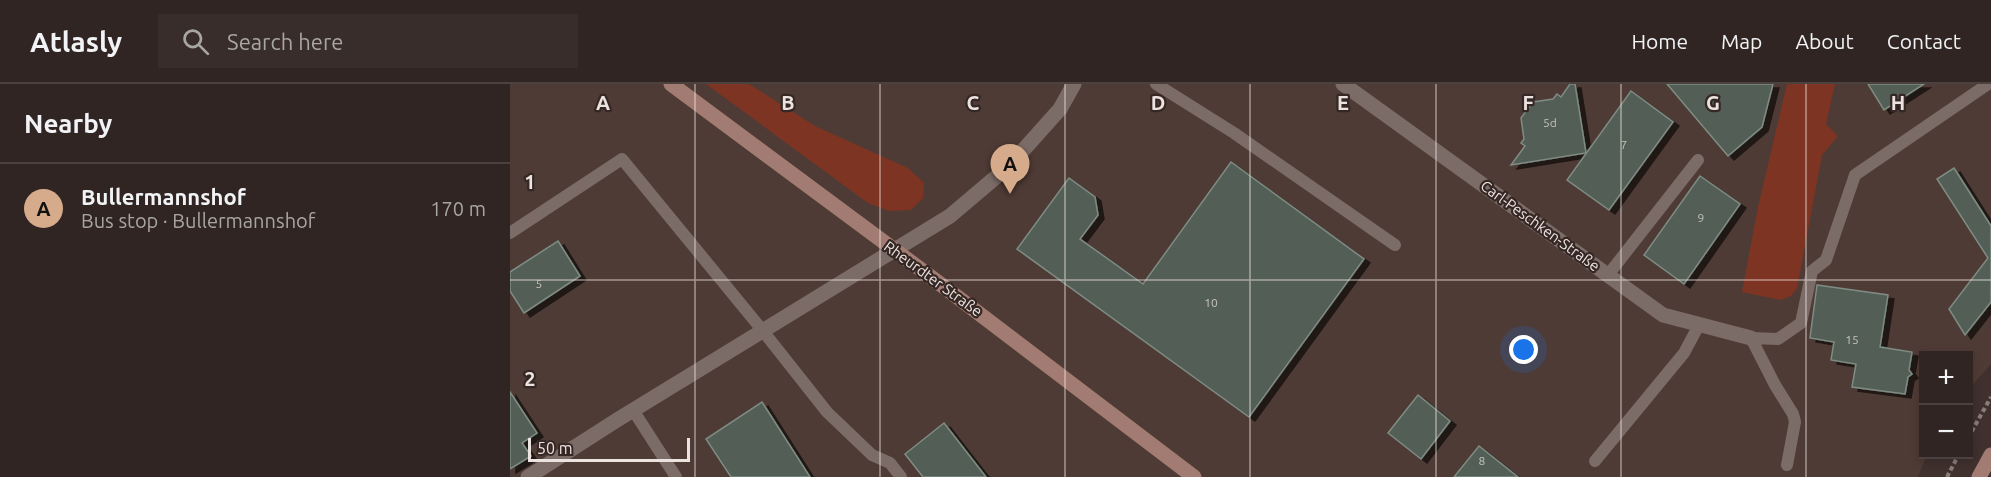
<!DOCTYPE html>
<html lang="en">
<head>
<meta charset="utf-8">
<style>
	:root { --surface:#302522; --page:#382d2a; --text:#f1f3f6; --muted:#a8a5a5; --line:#4b4240; --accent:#d6ab8b }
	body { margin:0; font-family:Ubuntu,sans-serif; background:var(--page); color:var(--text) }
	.controls { position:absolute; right:18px; bottom:18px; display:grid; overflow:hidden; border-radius:0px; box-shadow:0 3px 9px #0003 }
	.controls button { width:54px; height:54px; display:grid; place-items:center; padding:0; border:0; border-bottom:2px solid var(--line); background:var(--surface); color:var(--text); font:30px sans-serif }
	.scale { position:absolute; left:18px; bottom:15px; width:162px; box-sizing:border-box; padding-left:6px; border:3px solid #ece3e0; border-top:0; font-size:16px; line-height:21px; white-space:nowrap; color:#ece3e0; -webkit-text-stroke:4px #352724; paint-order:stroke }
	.you { position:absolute; left:1014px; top:266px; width:21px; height:21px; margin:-15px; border:4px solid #fff; border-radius:50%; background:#1a73e8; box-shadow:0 0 0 9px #1a73e833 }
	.badge { display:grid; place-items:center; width:39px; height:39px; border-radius:50%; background:var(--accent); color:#111; font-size:20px; font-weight:700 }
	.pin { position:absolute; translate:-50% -50px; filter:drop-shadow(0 2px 3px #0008) }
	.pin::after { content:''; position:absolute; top:32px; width:21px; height:18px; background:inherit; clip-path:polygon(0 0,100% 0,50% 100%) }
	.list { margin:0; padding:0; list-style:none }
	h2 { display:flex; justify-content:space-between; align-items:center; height:78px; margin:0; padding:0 24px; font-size:26px }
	h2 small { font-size:20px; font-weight:400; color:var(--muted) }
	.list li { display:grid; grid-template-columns:39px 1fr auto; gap:18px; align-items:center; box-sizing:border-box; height:90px; padding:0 24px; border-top:2px solid var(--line) }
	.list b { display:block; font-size:22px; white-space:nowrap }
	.list p { margin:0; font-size:20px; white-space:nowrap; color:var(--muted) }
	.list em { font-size:20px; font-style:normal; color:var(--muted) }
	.icon { flex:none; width:33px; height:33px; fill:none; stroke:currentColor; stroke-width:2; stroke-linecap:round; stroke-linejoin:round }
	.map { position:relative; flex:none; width:1481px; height:393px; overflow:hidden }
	header { display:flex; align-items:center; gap:36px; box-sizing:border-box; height:84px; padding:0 30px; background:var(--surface); border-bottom:2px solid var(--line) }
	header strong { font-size:28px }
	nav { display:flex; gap:33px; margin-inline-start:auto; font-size:21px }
	.search { width:420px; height:54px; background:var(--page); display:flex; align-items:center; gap:15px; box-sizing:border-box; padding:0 21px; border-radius:0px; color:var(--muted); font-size:22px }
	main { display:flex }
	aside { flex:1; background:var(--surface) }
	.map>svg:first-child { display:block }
	.built { fill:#4f3b35 }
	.green { fill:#7e3423 }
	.building { fill:#525f56; stroke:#7e8c83; stroke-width:1.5; filter:url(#shadow) }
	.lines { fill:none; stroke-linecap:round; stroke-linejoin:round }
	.path { stroke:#897d7a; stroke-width:4; stroke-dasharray:4.5 3; stroke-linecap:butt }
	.lane { stroke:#7c6c68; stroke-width:12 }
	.street { stroke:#7c6c68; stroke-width:15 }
	.secondary { stroke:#a27c72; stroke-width:15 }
	.grid { fill:none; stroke:#ece3e0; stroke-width:1.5; stroke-opacity:0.55 }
	.labels { text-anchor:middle; stroke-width:4.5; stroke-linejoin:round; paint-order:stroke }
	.number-label { font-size:12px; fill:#c6c2be }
	.street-label { font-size:15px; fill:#ece3e0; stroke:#352724 }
	.grid-label { font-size:20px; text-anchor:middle; font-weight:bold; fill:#ece3e0; stroke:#352724; stroke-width:4.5; stroke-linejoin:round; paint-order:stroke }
</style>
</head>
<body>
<header>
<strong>Atlasly</strong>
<div class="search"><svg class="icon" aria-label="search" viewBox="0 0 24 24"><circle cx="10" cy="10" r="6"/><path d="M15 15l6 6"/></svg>Search here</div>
<nav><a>Home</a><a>Map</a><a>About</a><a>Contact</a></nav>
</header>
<main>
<aside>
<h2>Nearby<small></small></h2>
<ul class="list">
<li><span class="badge">A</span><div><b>Bullermannshof</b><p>Bus stop · Bullermannshof</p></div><em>170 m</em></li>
</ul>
</aside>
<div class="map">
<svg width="1481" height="393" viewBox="0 0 1481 393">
	<defs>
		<filter id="shadow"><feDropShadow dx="6" dy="4" stdDeviation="0" flood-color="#0009"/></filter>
	</defs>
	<rect width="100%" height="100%" fill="#40312e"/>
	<path class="built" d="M 0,0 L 1481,0 L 1481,280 L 1459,305 L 1458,272 L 1414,272 L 1414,370 L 1417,371 L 1408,393 L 0,393 Z"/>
	<g class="green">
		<path d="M 196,0 L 239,0 L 305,42 L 398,84 L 414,99 L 413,114 L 401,126 L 379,127 L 358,119 Z"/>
		<path d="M 1277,0 L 1325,0 L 1316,40 L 1328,52 L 1312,71 L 1287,204 L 1281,212 L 1270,216 L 1232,208 L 1248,123 Z"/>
	</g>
	<g class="building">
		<path d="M 1060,0 L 1065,0 L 1076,69 L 1001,81 L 1015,62 L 1011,59 L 1014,55 L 1011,34 L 1023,18 L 1043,15 L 1047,10 L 1051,13 Z"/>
		<path d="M 1157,0 L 1263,0 L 1252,43 L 1218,72 Z"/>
		<path d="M 1358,0 L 1414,0 L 1374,26 Z"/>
		<path d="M 1121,7 L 1163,38 L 1099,126 L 1057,96 Z"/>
		<path d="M 721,78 L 854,175 L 739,333 L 507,165 L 559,94 L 585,113 L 588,131 L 570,155 L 633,200 Z"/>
		<path d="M 1444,84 L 1481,142 L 1481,218 L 1455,251 L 1439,225 L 1478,174 L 1427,95 Z"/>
		<path d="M 1190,92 L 1230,120 L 1174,200 L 1134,171 Z"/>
		<path d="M 48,157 L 70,192 L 14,229 L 0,207 L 0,188 Z"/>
		<path d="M 1307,201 L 1378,211 L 1370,263 L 1402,268 L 1399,286 L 1402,290 L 1398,293 L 1395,310 L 1342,303 L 1346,280 L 1321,276 L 1324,258 L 1300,254 Z"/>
		<path d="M 0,308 L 27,349 L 12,359 L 21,372 L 0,385 Z"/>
		<path d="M 908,311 L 940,337 L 911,375 L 878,349 Z"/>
		<path d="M 252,318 L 300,393 L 221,393 L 196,355 Z"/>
		<path d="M 434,339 L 476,393 L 413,393 L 395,370 Z"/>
		<path d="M 969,362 L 1008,393 L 944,393 Z"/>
	</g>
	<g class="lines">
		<g class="path">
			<path d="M 1458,354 L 1481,313"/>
			<path d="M 1437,393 L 1449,370"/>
		</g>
		<g class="lane">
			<path d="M 646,0 L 724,49 L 885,161"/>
			<path d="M 0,149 L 112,75 L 253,247 L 317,328 L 362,371 L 380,379 L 391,393"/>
			<path d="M 1098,191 L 1188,76"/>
			<path d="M 123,326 L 166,393"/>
			<path d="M 1085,377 L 1174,269 L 1189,241"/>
			<path d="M 1277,381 L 1285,338 L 1283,330 L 1265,301 L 1241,254 L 1268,255 L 1291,239 L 1302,187 L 1316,176 L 1345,91 L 1478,0"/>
		</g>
		<g class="street">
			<path d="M 833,0 L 1153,231 L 1241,254"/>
			<path d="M 18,393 L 107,336 L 440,132 L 499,82 L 550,25 L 564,0"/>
		</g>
		<g class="secondary">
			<path d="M 161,0 L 421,193 L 684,393"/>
			<path d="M 1469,393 L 1481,371"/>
		</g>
	</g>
	<path class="grid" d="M 185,0 L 185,393M 370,0 L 370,393M 555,0 L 555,393M 740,0 L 740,393M 926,0 L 926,393M 1111,0 L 1111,393M 1296,0 L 1296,393M 0,196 L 1481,196"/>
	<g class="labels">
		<g class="number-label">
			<text x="1040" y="43">5d</text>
			<text x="1114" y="65">7</text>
			<text x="1191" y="138">9</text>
			<text x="29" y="204">5</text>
			<text x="701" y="223">10</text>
			<text x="1342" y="260">15</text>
			<text x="972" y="381">8</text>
		</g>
		<g class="street-label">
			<text transform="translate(1030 142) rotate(36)" y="5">Carl-Peschken-Straße</text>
			<text transform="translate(423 195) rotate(36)" y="5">Rheurdter Straße</text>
		</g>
	</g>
	<g class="grid-label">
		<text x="93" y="26">A</text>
		<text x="278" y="26">B</text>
		<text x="463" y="26">C</text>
		<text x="648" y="26">D</text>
		<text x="833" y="26">E</text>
		<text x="1018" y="26">F</text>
		<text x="1203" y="26">G</text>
		<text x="1388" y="26">H</text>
		<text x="20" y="105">1</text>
		<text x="20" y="302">2</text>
	</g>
</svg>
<div class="controls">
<button>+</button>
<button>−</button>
</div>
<div class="scale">50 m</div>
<div class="you"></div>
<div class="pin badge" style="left:500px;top:110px">A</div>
</div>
</main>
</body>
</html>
